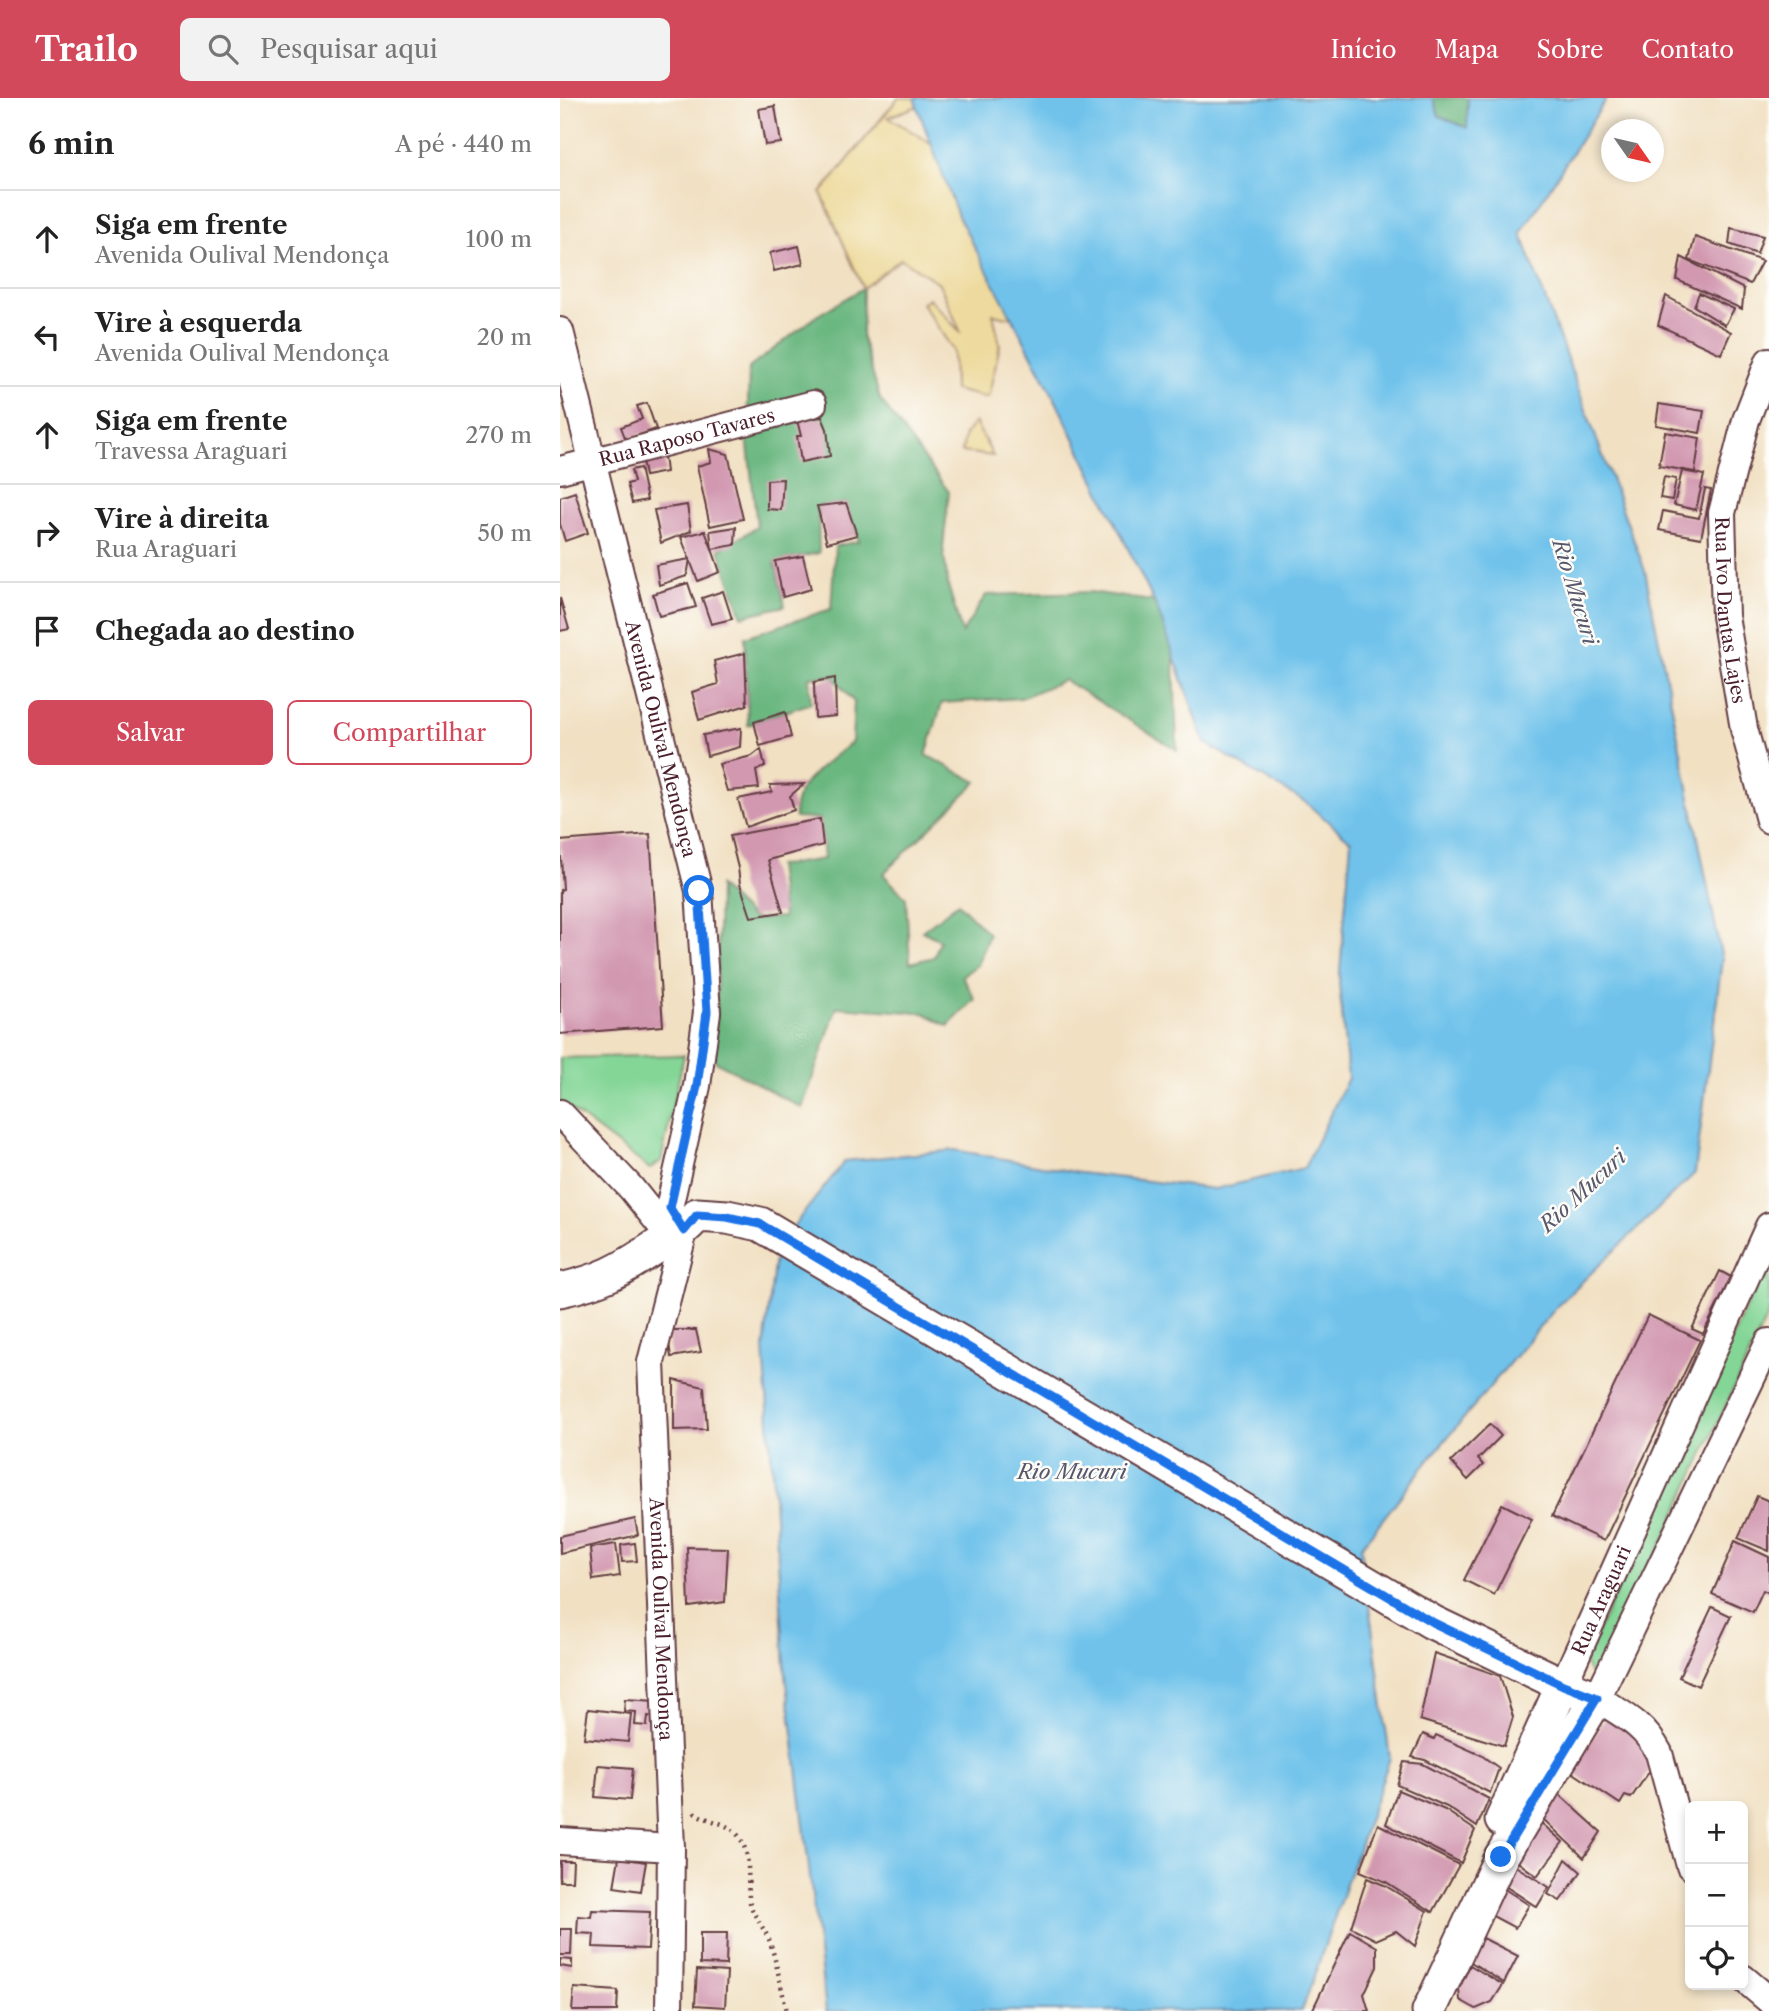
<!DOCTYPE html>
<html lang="pt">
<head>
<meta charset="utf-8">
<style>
	:root { --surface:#fff; --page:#f2f2f2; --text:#222; --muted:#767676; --line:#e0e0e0; --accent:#d1495b }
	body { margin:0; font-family:"Libre Caslon Text",serif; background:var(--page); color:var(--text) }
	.controls { position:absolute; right:21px; bottom:21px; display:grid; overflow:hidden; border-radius:10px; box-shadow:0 4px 10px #0003 }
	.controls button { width:63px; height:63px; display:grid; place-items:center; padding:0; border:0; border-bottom:2px solid var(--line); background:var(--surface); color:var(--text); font:35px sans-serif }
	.compass { position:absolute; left:1041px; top:21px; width:63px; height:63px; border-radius:50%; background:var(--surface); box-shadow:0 4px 10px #0003; rotate:124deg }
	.stop { position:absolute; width:21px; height:21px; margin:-16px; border:5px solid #1a73e8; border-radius:50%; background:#fff }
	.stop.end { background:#1a73e8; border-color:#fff; box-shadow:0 2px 7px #0008 }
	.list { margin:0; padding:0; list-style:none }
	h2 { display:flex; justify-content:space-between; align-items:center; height:91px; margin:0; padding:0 28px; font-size:30px }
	h2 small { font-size:23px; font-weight:400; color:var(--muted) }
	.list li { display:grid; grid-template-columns:46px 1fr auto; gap:21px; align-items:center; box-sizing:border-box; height:98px; padding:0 28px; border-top:2px solid var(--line) }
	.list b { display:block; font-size:26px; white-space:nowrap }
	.list p { margin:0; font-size:23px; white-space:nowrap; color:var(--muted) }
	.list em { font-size:23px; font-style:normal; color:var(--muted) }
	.actions { display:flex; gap:14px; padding:21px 28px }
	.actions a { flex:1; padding:16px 0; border:2px solid var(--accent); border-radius:10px; text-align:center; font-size:24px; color:var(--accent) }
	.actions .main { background:var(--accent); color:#fff }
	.icon { flex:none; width:38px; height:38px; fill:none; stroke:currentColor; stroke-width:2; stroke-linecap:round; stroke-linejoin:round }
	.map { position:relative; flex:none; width:1209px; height:1913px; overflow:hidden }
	header { display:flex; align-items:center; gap:42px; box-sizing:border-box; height:98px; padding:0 35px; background:var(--accent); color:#fff }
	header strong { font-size:33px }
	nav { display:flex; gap:38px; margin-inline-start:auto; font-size:24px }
	.search { width:490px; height:63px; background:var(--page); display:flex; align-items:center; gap:18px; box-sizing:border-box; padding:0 24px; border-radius:10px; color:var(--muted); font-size:26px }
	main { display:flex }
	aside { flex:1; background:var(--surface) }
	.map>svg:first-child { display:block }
	.green { fill:#84d697; stroke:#677a61; stroke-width:2 }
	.forest { fill:#6bb780; stroke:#5a6b56; stroke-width:2 }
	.sand { fill:#eeda9e; stroke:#9c7c64; stroke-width:2 }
	.water { fill:#6fc2eb; stroke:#5c708b; stroke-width:2 }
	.building { fill:#d298b0 }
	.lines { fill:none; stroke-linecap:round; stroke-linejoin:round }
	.minor-casing { stroke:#633c42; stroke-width:30 }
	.tertiary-casing { stroke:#633c42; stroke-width:37 }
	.path { stroke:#633c42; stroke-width:4.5; stroke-dasharray:2 5; stroke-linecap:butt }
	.minor { stroke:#fff; stroke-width:26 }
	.tertiary { stroke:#fff; stroke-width:33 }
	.route { stroke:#1a73e8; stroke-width:9 }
	.labels { text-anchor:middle; stroke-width:5; stroke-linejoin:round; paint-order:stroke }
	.street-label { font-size:19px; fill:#4a1f2b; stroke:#fdfcf7 }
	.water-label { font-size:21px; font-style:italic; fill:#57586e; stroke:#fdfcf7 }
</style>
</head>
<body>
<header>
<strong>Trailo</strong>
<div class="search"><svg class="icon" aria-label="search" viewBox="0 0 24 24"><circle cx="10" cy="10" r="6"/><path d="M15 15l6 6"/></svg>Pesquisar aqui</div>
<nav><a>Início</a><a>Mapa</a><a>Sobre</a><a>Contato</a></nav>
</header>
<main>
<aside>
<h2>6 min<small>A pé · 440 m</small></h2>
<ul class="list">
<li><svg class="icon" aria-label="ahead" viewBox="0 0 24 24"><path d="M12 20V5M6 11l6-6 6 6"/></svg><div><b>Siga em frente</b><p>Avenida Oulival Mendonça</p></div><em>100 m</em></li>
<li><svg class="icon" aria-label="left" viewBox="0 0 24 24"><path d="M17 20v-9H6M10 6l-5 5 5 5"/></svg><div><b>Vire à esquerda</b><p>Avenida Oulival Mendonça</p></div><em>20 m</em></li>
<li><svg class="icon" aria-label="ahead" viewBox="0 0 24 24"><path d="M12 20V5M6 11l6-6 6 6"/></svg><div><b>Siga em frente</b><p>Travessa Araguari</p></div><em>270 m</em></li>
<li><svg class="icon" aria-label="right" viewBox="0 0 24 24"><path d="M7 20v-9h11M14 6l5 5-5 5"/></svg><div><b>Vire à direita</b><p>Rua Araguari</p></div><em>50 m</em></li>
<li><svg class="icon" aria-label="arrive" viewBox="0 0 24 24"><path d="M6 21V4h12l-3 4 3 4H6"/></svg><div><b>Chegada ao destino</b></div></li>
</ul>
<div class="actions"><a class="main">Salvar</a><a>Compartilhar</a></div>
</aside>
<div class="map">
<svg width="1209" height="1913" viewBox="0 0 1209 1913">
	<rect width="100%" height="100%" fill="#fdfcf7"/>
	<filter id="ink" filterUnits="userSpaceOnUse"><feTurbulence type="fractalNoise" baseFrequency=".0143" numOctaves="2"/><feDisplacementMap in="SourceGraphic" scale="14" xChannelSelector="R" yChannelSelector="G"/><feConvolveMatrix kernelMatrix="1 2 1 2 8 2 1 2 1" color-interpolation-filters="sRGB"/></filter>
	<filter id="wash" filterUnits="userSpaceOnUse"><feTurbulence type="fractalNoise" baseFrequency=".00686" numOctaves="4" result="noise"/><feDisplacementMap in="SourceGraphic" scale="28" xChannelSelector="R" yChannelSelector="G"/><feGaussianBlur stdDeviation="1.57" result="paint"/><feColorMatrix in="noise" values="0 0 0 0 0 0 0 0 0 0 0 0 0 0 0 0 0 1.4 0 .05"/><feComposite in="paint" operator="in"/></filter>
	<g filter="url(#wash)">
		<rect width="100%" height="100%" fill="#f1e0c2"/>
		<g class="green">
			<path d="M 124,957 L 101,1063 L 90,1071 L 0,1003 L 0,960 Z"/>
			<path d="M 1209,1159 L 1209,1214 L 1043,1574 L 1035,1577 L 1029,1575 L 1024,1564 Z"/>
		</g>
		<g class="forest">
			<path d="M 873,0 L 908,0 L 907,30 L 879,18 Z"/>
			<path d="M 303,190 L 302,239 L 320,301 L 389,394 L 383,450 L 388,487 L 402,535 L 426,497 L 531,494 L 612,506 L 617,652 L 504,582 L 461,600 L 382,605 L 366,657 L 417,684 L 323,776 L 346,800 L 350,865 L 374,859 L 380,842 L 362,833 L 398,805 L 429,836 L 417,867 L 402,878 L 415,901 L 388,928 L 364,915 L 277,909 L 242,1010 L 155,963 L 159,788 L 193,821 L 223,819 L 217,768 L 264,761 L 260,721 L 235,720 C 230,686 269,664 292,644 L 294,604 L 272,578 L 249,579 L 251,605 L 188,627 L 185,539 L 271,511 L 275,448 L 299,443 L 286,405 L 258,408 L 259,455 L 215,464 L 225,508 L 182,518 L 159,452 L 197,429 L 187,338 L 189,270 L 258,217 Z"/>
		</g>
		<g class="sand">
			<path d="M 338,0 L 379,0 L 328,19 L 459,99 L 516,232 L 433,216 L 440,247 L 428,300 L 394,292 L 393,252 L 362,205 L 369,200 L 401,235 L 379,185 L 341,161 L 303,190 L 261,95 Z"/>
			<path d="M 415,324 L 433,358 L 402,354 L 405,337 Z"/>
		</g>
		<path class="water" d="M 354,0 L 873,0 L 879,18 L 907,30 L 908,0 L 1047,0 L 961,135 L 1085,473 L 1162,861 L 1135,1075 L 999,1206 L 872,1358 L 801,1449 L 830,1660 L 742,1913 L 266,1913 L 225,1569 L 204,1250 L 216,1150 L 285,1063 L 395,1052 L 520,1075 L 655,1091 L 744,1070 L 788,980 L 779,885 L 791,743 L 745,704 L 645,645 L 597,510 L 494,299 L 398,118 Z"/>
		<g id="blocks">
			<g class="building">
				<path d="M 215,8 L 221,45 L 205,47 L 199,11 Z"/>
				<path d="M 1171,130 L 1203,138 L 1197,156 L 1169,146 Z"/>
				<path d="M 1135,139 L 1202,163 L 1190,186 L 1129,162 Z"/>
				<path d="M 239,148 L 243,166 L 214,173 L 210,155 Z"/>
				<path d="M 1121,159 L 1184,191 L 1182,211 L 1117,182 Z"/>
				<path d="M 1139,195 L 1174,211 L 1165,227 L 1134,208 Z"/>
				<path d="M 1106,198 L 1171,234 L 1161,256 L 1098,227 Z"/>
				<path d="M 87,305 L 96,331 L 66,342 L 61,329 L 82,321 L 77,308 Z"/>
				<path d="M 1099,306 L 1144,313 L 1140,335 L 1096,327 Z"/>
				<path d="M 262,319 L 267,331 L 270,358 L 241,364 L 237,338 L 241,338 L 237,322 Z"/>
				<path d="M 1105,334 L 1140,340 L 1135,374 L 1099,368 Z"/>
				<path d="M 149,351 L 168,356 L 183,421 L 150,428 L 137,368 L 151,364 Z"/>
				<path d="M 104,358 L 106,374 L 85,378 L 82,362 Z"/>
				<path d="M 80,370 L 87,402 L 72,405 L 67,386 L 74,384 L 71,372 Z"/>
				<path d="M 1122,373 L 1144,377 L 1136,412 L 1114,407 Z"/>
				<path d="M 1104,379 L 1116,381 L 1112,402 L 1100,400 Z"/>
				<path d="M 223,381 L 221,412 L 207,411 L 207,382 Z"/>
				<path d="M 1145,391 L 1151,392 L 1141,440 L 1099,432 L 1103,413 L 1139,420 Z"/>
				<path d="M 15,394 L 28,435 L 5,443 L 0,426 L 0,399 Z"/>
				<path d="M 286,405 L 297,437 L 267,445 L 257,408 Z"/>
				<path d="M 127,407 L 131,433 L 101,445 L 94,412 Z"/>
				<path d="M 176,429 L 175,447 L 152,451 L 160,474 L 138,483 L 121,439 L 145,433 L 152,451 L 150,433 Z"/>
				<path d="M 243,458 L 251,491 L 223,499 L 215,463 Z"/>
				<path d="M 130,461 L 127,478 L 99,487 L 96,467 Z"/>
				<path d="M 128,485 L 136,509 L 99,518 L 93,496 Z"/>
				<path d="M 163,493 L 172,521 L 151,526 L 142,500 Z"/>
				<path d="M 0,500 L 9,531 L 0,533 Z"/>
				<path d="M 185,555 L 187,607 L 139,622 L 132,594 L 158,586 L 154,563 Z"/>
				<path d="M 275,580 L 276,618 L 255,620 L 254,584 Z"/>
				<path d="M 225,614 L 231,639 L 200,648 L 194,624 Z"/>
				<path d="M 181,630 L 180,649 L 147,658 L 143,637 Z"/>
				<path d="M 201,651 L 205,668 L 196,673 L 199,690 L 167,693 L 159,666 L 192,658 Z"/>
				<path d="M 244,686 L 230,698 L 234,712 L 186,729 L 178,701 L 212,694 L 210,687 Z"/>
				<path d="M 260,721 L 263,747 L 208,762 L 223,814 L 191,819 L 180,786 L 178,770 L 170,738 Z"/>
				<path d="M 90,736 L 103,928 L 0,936 L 0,792 L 3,791 L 0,743 Z"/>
				<path d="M 1160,1173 L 1171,1179 L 1143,1236 L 1132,1231 Z"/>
				<path d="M 1088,1217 L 1140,1242 L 1044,1443 L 992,1418 Z"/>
				<path d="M 107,1232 L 136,1232 L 141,1254 L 111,1259 Z"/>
				<path d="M 114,1282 L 144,1289 L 147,1331 L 114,1332 Z"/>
				<path d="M 930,1326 L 941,1338 L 918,1361 L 923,1367 L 908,1382 L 891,1364 Z"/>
				<path d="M 1197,1398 L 1209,1403 L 1209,1453 L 1178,1440 Z"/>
				<path d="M 942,1406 L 972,1421 L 934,1497 L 904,1482 Z"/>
				<path d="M 75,1421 L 78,1437 L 0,1455 L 0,1438 Z"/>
				<path d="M 1175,1443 L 1209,1459 L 1209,1495 L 1203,1492 L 1193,1514 L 1152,1496 Z"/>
				<path d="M 75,1445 L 77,1463 L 62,1464 L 61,1447 Z"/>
				<path d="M 56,1446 L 60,1478 L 33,1482 L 30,1450 Z"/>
				<path d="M 127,1449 L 168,1450 L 165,1504 L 129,1509 Z"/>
				<path d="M 1152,1509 L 1171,1518 L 1138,1588 L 1119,1579 Z"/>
				<path d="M 874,1555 L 940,1578 L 953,1619 L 944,1648 L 860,1622 Z"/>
				<path d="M 65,1601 L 95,1603 L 93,1619 L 88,1618 L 87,1628 L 75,1627 L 76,1614 L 64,1613 Z"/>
				<path d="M 28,1611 L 71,1616 L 68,1644 L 24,1640 Z"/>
				<path d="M 1050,1612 L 1080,1641 L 1091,1671 L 1071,1700 L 1065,1698 L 1060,1706 L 1012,1674 Z"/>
				<path d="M 863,1636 L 874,1641 L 876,1637 L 921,1657 L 939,1670 L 930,1695 L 865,1662 L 852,1659 Z"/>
				<path d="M 844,1664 L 863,1666 L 929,1701 L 917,1729 L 887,1709 L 837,1687 Z"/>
				<path d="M 38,1667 L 73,1670 L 70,1702 L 35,1699 Z"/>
				<path d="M 838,1692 L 885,1712 L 915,1732 L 901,1765 L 826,1726 Z"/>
				<path d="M 999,1696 L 1041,1734 L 1024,1760 L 981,1719 Z"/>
				<path d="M 979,1723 L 1003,1744 L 977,1778 L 955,1762 Z"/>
				<path d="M 818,1726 L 899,1767 L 873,1814 L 826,1784 L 800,1773 Z"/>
				<path d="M 59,1760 L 86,1764 L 81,1793 L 54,1789 Z"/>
				<path d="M 1006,1761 L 1021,1774 L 1000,1803 L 988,1796 Z"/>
				<path d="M 0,1763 L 13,1763 L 12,1783 L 0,1783 Z"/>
				<path d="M 952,1766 L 989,1789 L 977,1809 L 939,1784 Z"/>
				<path d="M 807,1780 L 824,1787 L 867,1813 L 855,1848 L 836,1833 L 816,1842 L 791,1829 Z"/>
				<path d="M 940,1788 L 969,1807 L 955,1830 L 927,1815 Z"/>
				<path d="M 32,1812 L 90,1814 L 88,1851 L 33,1849 L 34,1836 L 17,1835 L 18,1818 L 31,1819 Z"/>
				<path d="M 0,1831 L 12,1831 L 11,1857 L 0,1857 Z"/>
				<path d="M 790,1833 L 817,1849 L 817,1869 L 804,1896 L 809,1913 L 752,1913 Z"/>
				<path d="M 140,1835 L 167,1835 L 166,1867 L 140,1866 Z"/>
				<path d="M 915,1836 L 958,1858 L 944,1885 L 903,1859 Z"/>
				<path d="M 0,1861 L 12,1862 L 12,1870 L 0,1868 Z"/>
				<path d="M 910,1867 L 943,1887 L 932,1904 L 916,1911 L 900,1902 L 899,1891 Z"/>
				<path d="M 137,1872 L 167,1874 L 165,1909 L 135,1907 Z"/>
				<path d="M 14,1890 L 58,1893 L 57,1913 L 12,1913 Z"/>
			</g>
		</g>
	</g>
	<g filter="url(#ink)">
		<use href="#blocks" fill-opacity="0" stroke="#633c42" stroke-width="2"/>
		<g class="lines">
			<g class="minor-casing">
				<g id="minor">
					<path id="s1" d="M 0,233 L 139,793 L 147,914 L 137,988 L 109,1110 L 124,1133 L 91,1264 L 111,1750 L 109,1913"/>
					<path id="s2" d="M 1209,263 L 1186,322 L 1162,415 L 1165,518 L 1184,631 L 1209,722"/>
					<path id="s3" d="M 0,372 L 253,306"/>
					<path d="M 0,1015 L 71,1090 L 111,1140"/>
					<path id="s4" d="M 1003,1587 L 1209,1128"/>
					<path d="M 0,1743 L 111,1750"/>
					<path d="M 1130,1768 L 1099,1655 C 1084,1626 1063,1617 1037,1600 L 1209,1244"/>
					<path d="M 1183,1880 L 1209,1902"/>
				</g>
			</g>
			<g class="tertiary-casing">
				<g id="tertiary">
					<path d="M 0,1192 C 41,1183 60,1173 94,1150 C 111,1140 125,1132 137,1117 L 167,1119 L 200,1126 L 872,1524 L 1003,1587 L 1037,1600 L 941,1759 L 869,1913"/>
					<path d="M 942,1722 L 1003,1587"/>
				</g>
			</g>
			<path class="path" d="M 134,1714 C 147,1724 165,1723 177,1736 C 192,1754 187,1778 189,1799 C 191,1817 204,1828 210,1844 C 217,1866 221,1890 227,1913"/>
			<use href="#minor" class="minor"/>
			<use href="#tertiary" class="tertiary"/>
		</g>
	</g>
	<g class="lines" filter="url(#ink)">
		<path class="route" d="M 139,793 L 147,914 L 137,988 L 110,1110 L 124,1133 L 137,1117 L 167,1119 L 200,1126 L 872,1524 L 1003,1587 L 1037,1600 L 941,1759"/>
	</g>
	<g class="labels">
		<g class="street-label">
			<text dy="7" stroke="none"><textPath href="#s3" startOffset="131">Rua Raposo Tavares</textPath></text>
			<text dy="7" stroke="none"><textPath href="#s2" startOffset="257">Rua Ivo Dantas Lajes</textPath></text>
			<text dy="7" stroke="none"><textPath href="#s1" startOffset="420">Avenida Oulival Mendonça</textPath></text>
			<text dy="7" stroke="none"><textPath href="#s4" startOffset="93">Rua Araguari</textPath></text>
			<text dy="7" stroke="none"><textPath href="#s1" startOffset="1318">Avenida Oulival Mendonça</textPath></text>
		</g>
		<g class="water-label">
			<text transform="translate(1015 494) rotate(73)" y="7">Rio Mucuri</text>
			<text transform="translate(1023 1093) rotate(-43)" y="7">Rio Mucuri</text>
			<text x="512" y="1381">Rio Mucuri</text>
		</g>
	</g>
</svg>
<div class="controls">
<button>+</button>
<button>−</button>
<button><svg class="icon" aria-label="locate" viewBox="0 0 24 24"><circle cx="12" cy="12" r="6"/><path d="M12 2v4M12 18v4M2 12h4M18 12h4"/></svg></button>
</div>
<svg class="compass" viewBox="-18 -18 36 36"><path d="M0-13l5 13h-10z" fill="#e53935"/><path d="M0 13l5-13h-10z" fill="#767676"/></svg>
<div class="stop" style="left:139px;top:793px"></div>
<div class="stop end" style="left:941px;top:1759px"></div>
</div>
</main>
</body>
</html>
